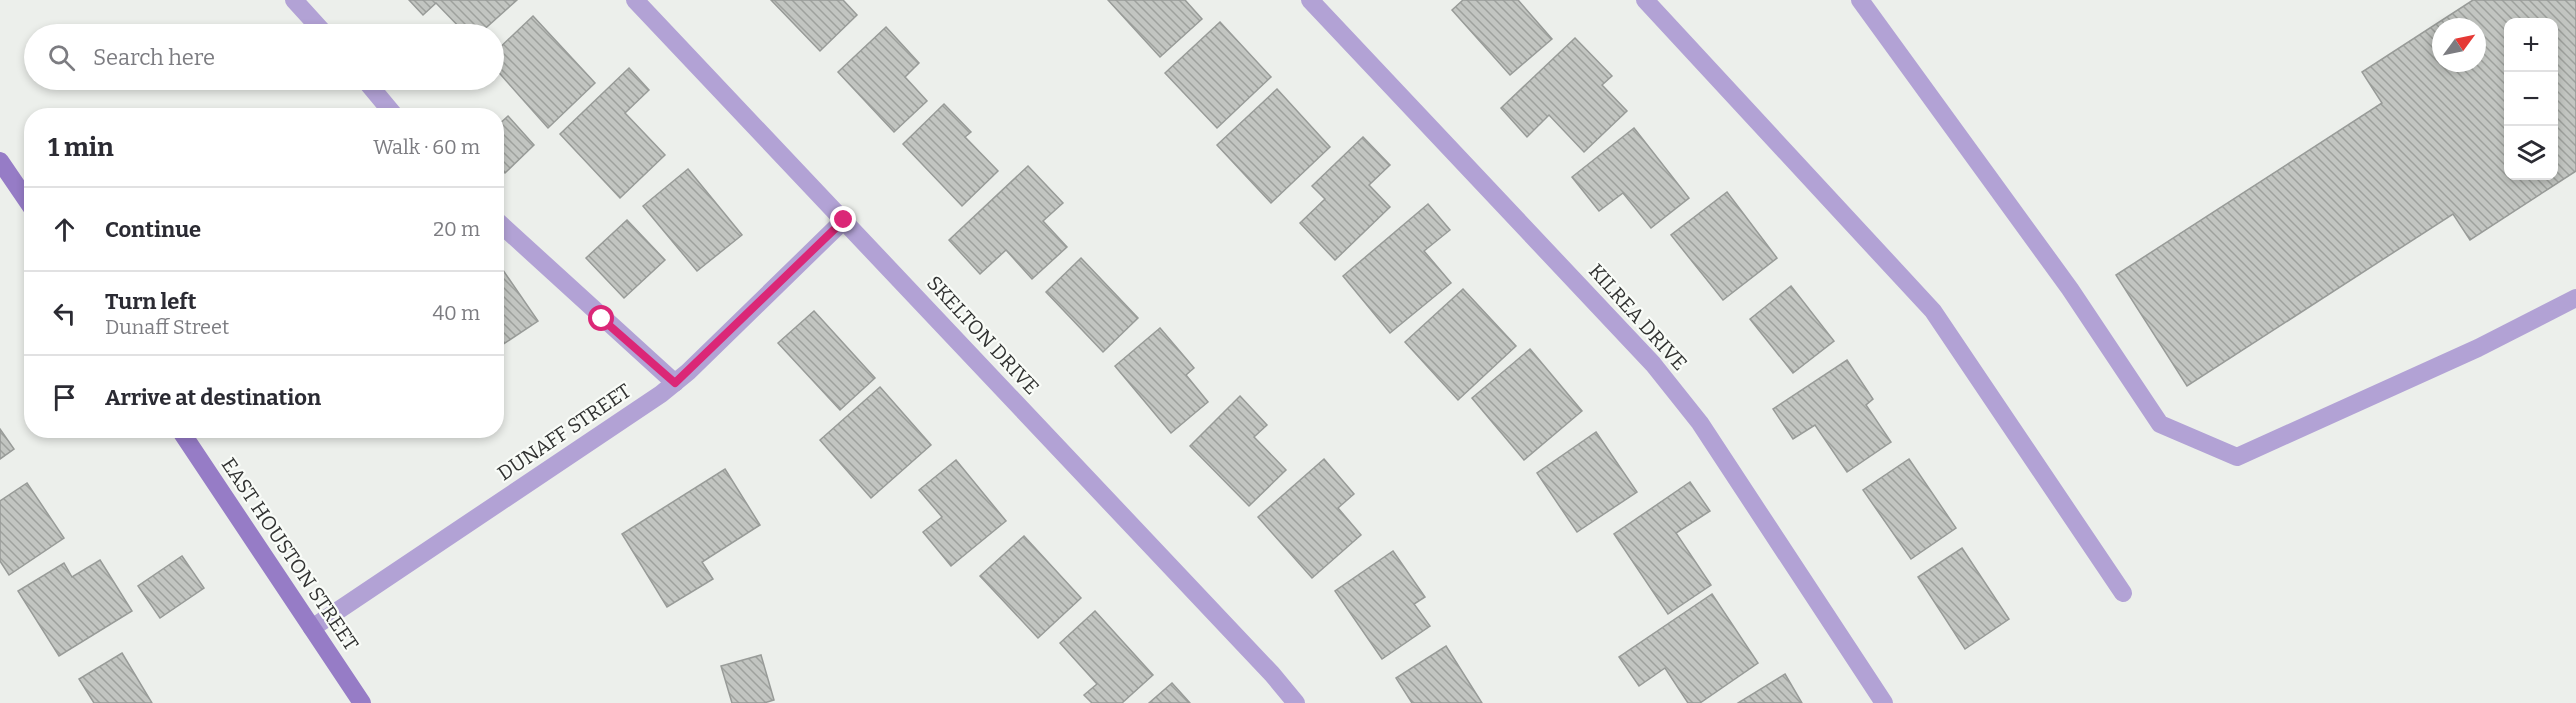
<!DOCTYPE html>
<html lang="en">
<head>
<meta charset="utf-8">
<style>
	:root { --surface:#fff; --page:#f2f2f3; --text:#2b2b33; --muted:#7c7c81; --line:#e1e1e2 }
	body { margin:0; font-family:Bitter,serif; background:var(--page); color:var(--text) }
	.controls { position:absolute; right:18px; top:18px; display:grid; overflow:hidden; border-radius:12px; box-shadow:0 3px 9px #0003 }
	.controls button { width:54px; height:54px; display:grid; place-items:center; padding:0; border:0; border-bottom:2px solid var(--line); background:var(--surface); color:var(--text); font:30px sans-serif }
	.compass { position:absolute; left:2432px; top:18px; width:54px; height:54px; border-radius:50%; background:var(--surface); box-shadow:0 3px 9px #0003; rotate:57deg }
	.stop { position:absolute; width:18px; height:18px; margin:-14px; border:4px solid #db2777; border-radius:50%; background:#fff }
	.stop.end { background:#db2777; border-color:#fff; box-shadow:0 2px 6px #0008 }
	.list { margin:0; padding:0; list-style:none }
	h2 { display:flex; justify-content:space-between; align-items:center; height:78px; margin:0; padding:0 24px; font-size:26px }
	h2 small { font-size:20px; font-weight:400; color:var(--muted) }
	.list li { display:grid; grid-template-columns:39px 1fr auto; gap:18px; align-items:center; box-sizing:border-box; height:84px; padding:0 24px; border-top:2px solid var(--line) }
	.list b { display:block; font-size:22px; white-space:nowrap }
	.list p { margin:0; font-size:20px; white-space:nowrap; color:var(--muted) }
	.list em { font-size:20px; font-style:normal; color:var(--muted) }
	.icon { flex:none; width:33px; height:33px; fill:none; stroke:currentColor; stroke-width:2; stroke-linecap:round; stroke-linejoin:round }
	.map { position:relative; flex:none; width:2576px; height:703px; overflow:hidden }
	.search { position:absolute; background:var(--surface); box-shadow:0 3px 9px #0003; left:24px; top:24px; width:480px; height:66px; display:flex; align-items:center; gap:15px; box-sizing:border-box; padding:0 21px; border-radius:33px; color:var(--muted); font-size:22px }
	.panel { position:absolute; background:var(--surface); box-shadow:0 3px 9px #0003; left:24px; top:108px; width:480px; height:330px; border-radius:24px }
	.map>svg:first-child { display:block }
	.building { fill:url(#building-back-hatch); stroke:#989b98; stroke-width:1.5; fill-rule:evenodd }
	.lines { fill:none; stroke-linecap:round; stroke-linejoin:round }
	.lane { stroke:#b2a2d5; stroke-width:18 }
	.street { stroke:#b2a2d5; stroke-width:18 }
	.secondary { stroke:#967cc6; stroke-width:18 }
	.route { stroke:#db2777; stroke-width:8 }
	.labels { text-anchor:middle; stroke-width:4.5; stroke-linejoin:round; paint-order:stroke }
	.street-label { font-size:20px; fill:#323332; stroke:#f9fcf8 }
</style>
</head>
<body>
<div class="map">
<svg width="2576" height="703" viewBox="0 0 2576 703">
	<defs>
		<pattern id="building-back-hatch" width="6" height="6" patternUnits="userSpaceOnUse" patternTransform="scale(1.5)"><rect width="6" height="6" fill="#c2c5c1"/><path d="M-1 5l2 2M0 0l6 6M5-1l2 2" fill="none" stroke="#9ea19d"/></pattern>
	</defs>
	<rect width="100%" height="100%" fill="#ecefeb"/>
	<g class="building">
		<path d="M 409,0 L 517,0 L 479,34 L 466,34 L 436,3 L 423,15 Z"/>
		<path d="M 771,0 L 843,0 L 857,15 L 820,51 Z"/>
		<path d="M 1108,0 L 1185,0 L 1202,19 L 1160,57 Z"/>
		<path d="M 1463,0 L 1518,0 L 1552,39 L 1510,75 L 1452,10 Z"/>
		<path d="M 2473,0 L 2576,0 L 2576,171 L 2470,240 L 2453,214 L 2187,386 L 2116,275 L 2382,103 L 2362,72 ZM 2508,22 L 2554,22 L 2554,176 L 2508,176 ZM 2441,27 L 2477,27 L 2477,63 L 2441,63 Z"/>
		<path d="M 533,16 L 595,83 L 548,128 L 494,67 L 494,53 Z"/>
		<path d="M 1220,22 L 1271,77 L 1217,128 L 1165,73 Z"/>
		<path d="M 886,27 L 919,63 L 905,77 L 927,101 L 894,132 L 838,72 Z"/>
		<path d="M 1575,38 L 1612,76 L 1602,85 L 1627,111 L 1584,152 L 1549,115 L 1527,137 L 1501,108 Z"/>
		<path d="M 629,68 L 649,90 L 625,113 L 665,155 L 620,198 L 560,134 Z"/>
		<path d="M 1277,89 L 1330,147 L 1271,203 L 1217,145 Z"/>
		<path d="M 944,104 L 971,132 L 965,137 L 998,171 L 962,206 L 903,144 Z"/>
		<path d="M 508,116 L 534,145 L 505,173 L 496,164 L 496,127 Z"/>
		<path d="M 1634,128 L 1689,198 L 1651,228 L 1623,193 L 1599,211 L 1572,177 Z"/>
		<path d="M 1363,137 L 1390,165 L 1369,185 L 1390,207 L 1335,260 L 1300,223 L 1325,199 L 1312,186 Z"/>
		<path d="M 1028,166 L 1063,203 L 1043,221 L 1067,247 L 1032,279 L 1006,250 L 980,274 L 949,240 Z"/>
		<path d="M 688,169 L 742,235 L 697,271 L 643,206 Z"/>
		<path d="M 1727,192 L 1777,258 L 1723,300 L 1671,235 Z"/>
		<path d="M 1428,204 L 1450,230 L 1424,251 L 1451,283 L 1390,333 L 1343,276 Z"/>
		<path d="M 627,220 L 665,260 L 624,298 L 586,258 Z"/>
		<path d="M 1081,258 L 1138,318 L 1103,352 L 1046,292 Z"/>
		<path d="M 496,260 L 538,321 L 496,349 Z"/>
		<path d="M 1791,286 L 1834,341 L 1793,373 L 1750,319 Z"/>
		<path d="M 1463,289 L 1516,346 L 1458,400 L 1405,342 Z"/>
		<path d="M 814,311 L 875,378 L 840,410 L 778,343 Z"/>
		<path d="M 1160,328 L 1194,368 L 1186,375 L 1208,402 L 1171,433 L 1115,366 Z"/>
		<path d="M 1530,349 L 1582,411 L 1524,460 L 1472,398 Z"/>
		<path d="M 1847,360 L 1873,399 L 1866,405 L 1891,442 L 1847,472 L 1815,425 L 1793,439 L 1773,409 Z"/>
		<path d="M 880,387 L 931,445 L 871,498 L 820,440 Z"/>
		<path d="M 1240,396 L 1267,425 L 1254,437 L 1286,470 L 1249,506 L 1190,446 Z"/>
		<path d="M 0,429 L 14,449 L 0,459 Z"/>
		<path d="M 1596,432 L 1637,492 L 1577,532 L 1537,473 Z"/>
		<path d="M 1324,459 L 1354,494 L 1338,508 L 1361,535 L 1312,578 L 1258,517 Z"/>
		<path d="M 1909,459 L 1956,528 L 1911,559 L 1863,490 Z"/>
		<path d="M 956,460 L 1006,521 L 951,566 L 923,532 L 942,517 L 919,490 Z"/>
		<path d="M 725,469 L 760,525 L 702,562 L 713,579 L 667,607 L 622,534 Z"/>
		<path d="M 1690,482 L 1710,511 L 1676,533 L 1711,585 L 1668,614 L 1614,534 Z"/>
		<path d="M 27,483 L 64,538 L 9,575 L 0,561 L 0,501 Z"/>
		<path d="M 1024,536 L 1081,598 L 1038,638 L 980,576 Z"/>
		<path d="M 1962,548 L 2009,619 L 1965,649 L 1918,577 Z"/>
		<path d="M 1393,551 L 1425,597 L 1414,604 L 1430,626 L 1382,659 L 1335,591 Z"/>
		<path d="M 182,556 L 204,588 L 160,618 L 138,586 Z"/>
		<path d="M 100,560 L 132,611 L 59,656 L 18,591 L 64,563 L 72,577 Z"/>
		<path d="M 1712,594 L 1758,663 L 1700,703 L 1688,703 L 1665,668 L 1639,686 L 1619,657 Z"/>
		<path d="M 1095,611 L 1153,675 L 1122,703 L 1092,703 L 1084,695 L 1097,684 L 1060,643 Z"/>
		<path d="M 1446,646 L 1482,703 L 1412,703 L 1396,678 Z"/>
		<path d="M 122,653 L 152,703 L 94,703 L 79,679 Z"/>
		<path d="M 761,655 L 774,700 L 764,703 L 732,703 L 721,666 Z"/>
		<path d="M 1785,674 L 1802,703 L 1738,703 Z"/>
		<path d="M 1172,683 L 1190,703 L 1149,703 Z"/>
	</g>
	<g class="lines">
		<g class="lane">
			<path d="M 294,0 L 325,34"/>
			<path d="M 1645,0 L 1933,311 L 2123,593"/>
			<path d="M 1860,0 L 2070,289 L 2160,424 L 2237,457 L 2478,348 L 2576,298"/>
			<path d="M 365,80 L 395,116"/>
			<path d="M 496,220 L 675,383"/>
		</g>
		<g class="street">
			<path d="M 635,0 L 1272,674 L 1296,703"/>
			<path d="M 1310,0 L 1653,364 L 1700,423 L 1884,703"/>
			<path d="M 312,628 L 661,394 L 688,372 L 844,220"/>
		</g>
		<g class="secondary">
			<path d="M 0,161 L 32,208"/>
			<path d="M 180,430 L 362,703"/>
		</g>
	</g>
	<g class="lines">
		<path class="route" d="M 602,319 L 675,383 L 844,220"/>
	</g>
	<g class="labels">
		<g class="street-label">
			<text transform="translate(1638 317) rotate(48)" y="7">KILREA DRIVE</text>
			<text transform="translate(983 335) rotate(47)" y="7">SKELTON DRIVE</text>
			<text transform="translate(564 432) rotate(-34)" y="7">DUNAFF STREET</text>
			<text transform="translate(290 554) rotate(56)" y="7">EAST HOUSTON STREET</text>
		</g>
	</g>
</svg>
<div class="controls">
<button>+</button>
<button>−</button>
<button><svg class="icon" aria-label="layers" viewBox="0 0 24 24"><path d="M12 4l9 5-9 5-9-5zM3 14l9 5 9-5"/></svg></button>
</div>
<svg class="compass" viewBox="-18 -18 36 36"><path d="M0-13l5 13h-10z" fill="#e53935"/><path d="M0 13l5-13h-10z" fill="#7c7c81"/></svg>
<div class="stop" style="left:602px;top:319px"></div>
<div class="stop end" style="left:844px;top:220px"></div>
<div class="search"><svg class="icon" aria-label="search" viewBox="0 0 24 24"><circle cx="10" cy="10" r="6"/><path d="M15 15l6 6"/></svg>Search here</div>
<section class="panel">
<h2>1 min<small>Walk · 60 m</small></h2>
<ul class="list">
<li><svg class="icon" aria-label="ahead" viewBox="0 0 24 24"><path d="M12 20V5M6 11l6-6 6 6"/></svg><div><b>Continue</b></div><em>20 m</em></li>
<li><svg class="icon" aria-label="left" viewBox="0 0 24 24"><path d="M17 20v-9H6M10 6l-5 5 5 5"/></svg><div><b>Turn left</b><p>Dunaff Street</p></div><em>40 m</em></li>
<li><svg class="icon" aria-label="arrive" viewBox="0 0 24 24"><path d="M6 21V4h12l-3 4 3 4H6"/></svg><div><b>Arrive at destination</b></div></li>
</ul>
</section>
</div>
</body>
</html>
